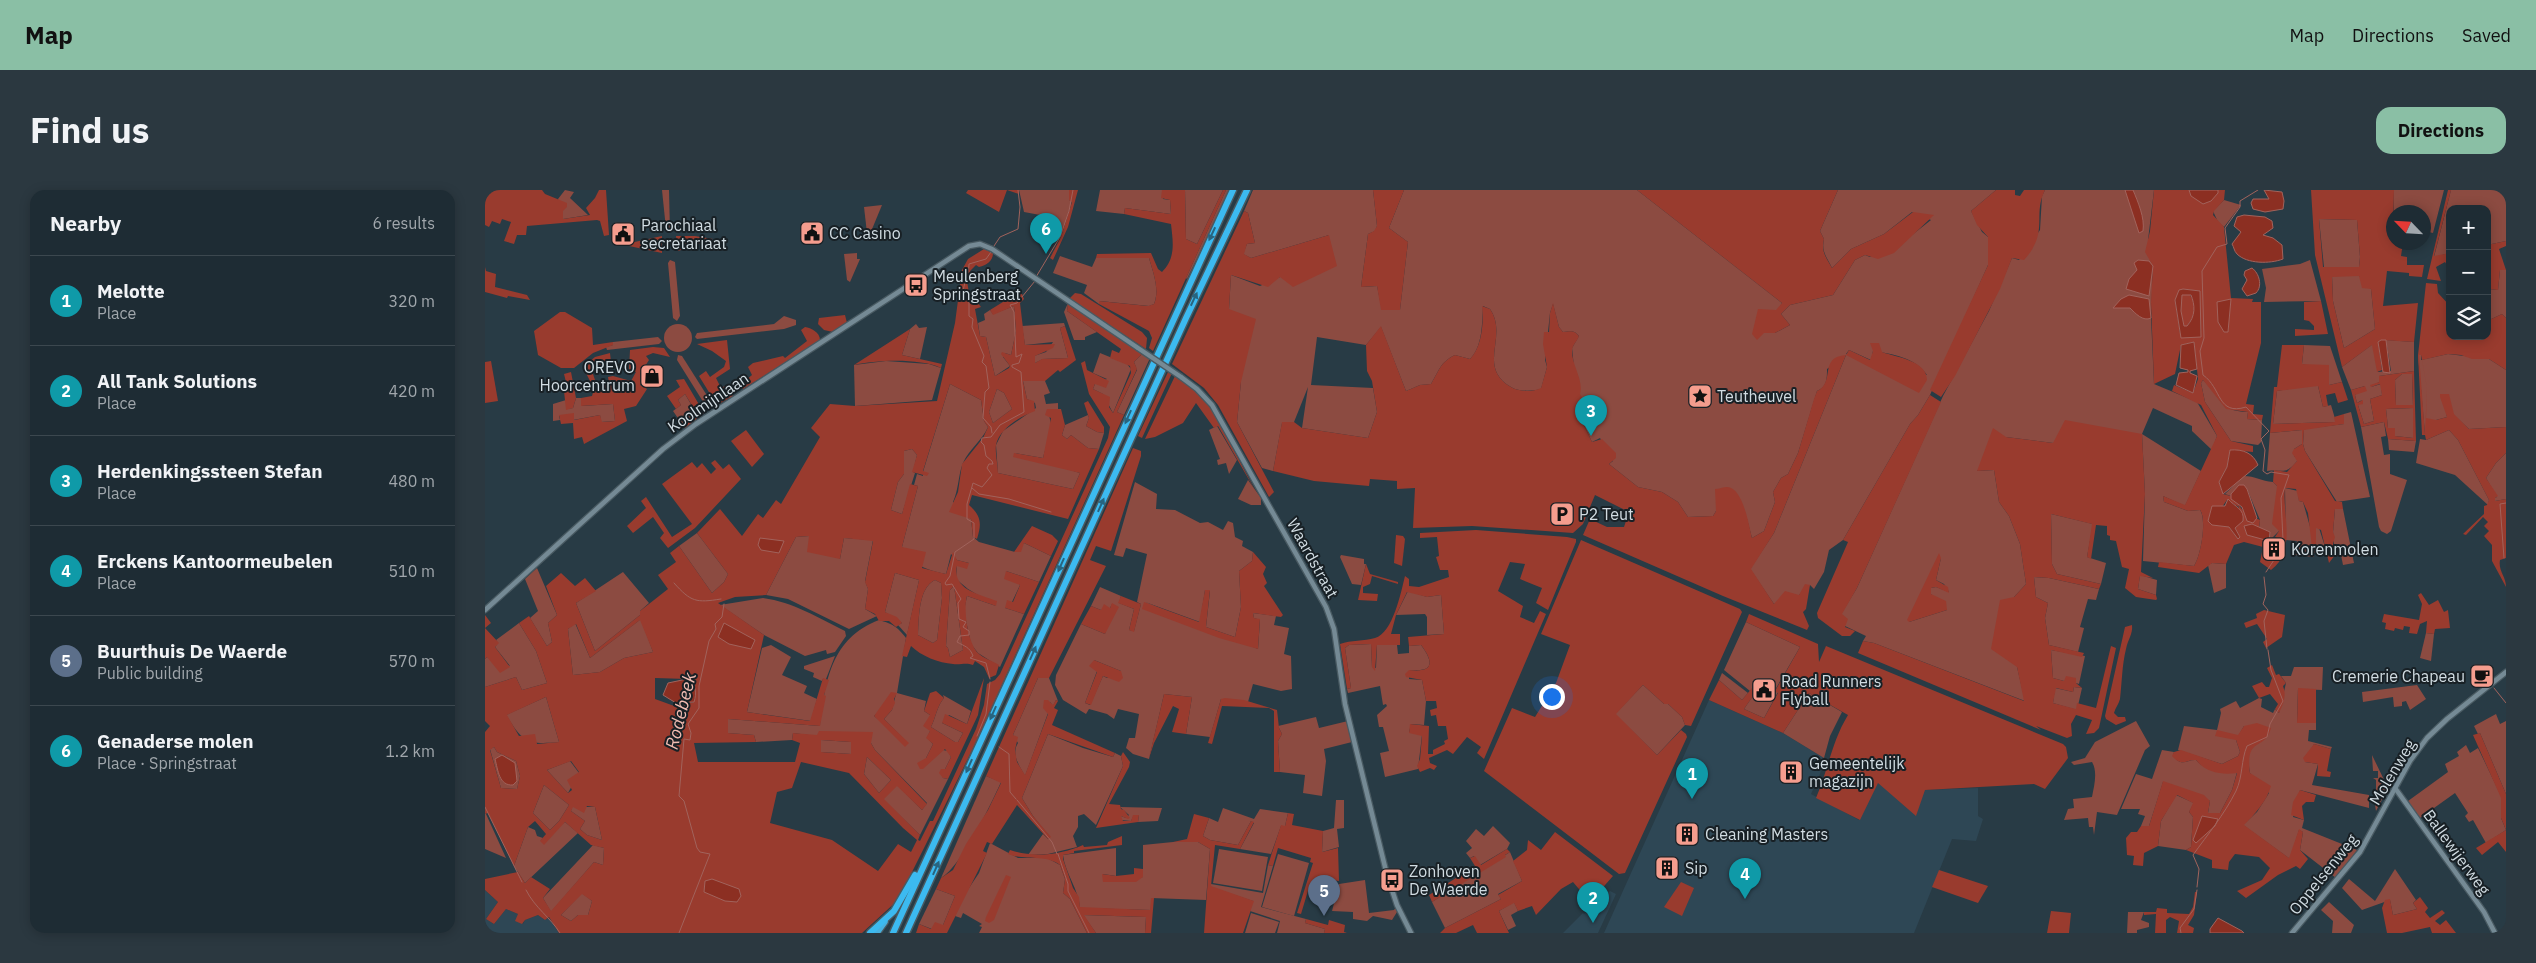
<!DOCTYPE html>
<html lang="en">
<head>
<meta charset="utf-8">
<style>
	:root { --surface:#1e2c34; --page:#2b3840; --text:#f1f3f6; --muted:#a1a7ac; --line:#3c484f; --accent:#8abfa5 }
	body { margin:0; font-family:"IBM Plex Sans",sans-serif; background:var(--page); color:var(--text) }
	.controls { position:absolute; right:15px; top:15px; display:grid; overflow:hidden; border-radius:10px; box-shadow:0 2px 12px #0003 }
	.controls button { width:45px; height:45px; display:grid; place-items:center; padding:0; border:0; border-bottom:1px solid var(--line); background:var(--surface); color:var(--text); font:25px sans-serif }
	.compass { position:absolute; left:1901px; top:15px; width:45px; height:45px; border-radius:50%; background:var(--surface); box-shadow:0 2px 12px #0003; rotate:295deg }
	.you { position:absolute; left:1066px; top:506px; width:18px; height:18px; margin:-12px; border:4px solid #fff; border-radius:50%; background:#1a73e8; box-shadow:0 0 0 8px #1a73e833 }
	.badge { display:grid; place-items:center; width:32px; height:32px; border-radius:50%; background:var(--accent); color:#fff; font-size:16px; font-weight:700 }
	.pin { position:absolute; translate:-50% -41px; filter:drop-shadow(0 1px 2px #0008) }
	.pin::after { content:''; position:absolute; top:26px; width:18px; height:15px; background:inherit; clip-path:polygon(0 0,100% 0,50% 100%) }
	.list { margin:0; padding:0; list-style:none }
	h2 { display:flex; justify-content:space-between; align-items:center; height:65px; margin:0; padding:0 20px; font-size:21px }
	h2 small { font-size:16px; font-weight:400; color:var(--muted) }
	.list li { display:grid; grid-template-columns:32px 1fr auto; gap:15px; align-items:center; box-sizing:border-box; height:90px; padding:0 20px; border-top:1px solid var(--line) }
	.list b { display:block; font-size:19px; white-space:nowrap }
	.list p { margin:0; font-size:16px; white-space:nowrap; color:var(--muted) }
	.list em { font-size:16px; font-style:normal; color:var(--muted) }
	.icon { flex:none; width:28px; height:28px; fill:none; stroke:currentColor; stroke-width:2; stroke-linecap:round; stroke-linejoin:round }
	.map { position:relative; flex:none; width:2021px; height:743px; overflow:hidden; border-radius:15px }
	header { display:flex; align-items:center; gap:30px; box-sizing:border-box; height:70px; padding:0 25px; background:var(--accent); color:#111 }
	header strong { font-size:24px }
	nav { display:flex; gap:28px; margin-inline-start:auto; font-size:18px }
	.intro { display:flex; align-items:center; justify-content:space-between; box-sizing:border-box; height:120px; padding:0 30px }
	h1 { margin:0; font-size:35px }
	.button { padding:12px 22px; border-radius:15px; background:var(--accent); color:#111; font-size:18px; font-weight:700 }
	main { display:flex; gap:30px; padding:0 30px }
	aside { flex:1; background:var(--surface); border-radius:15px; box-shadow:0 2px 12px #0003 }
	.map>svg:first-child { display:block }
	.built { fill:#2e4755 }
	.green { fill:#8c4b41; fill-rule:evenodd }
	.forest { fill:#993b2e; fill-rule:evenodd }
	.water { fill:#8c2f22; stroke:#a1635c; fill-rule:evenodd }
	.lines { fill:none; stroke-linecap:round; stroke-linejoin:round }
	.stream { stroke:#a1635c; stroke-width:1 }
	.tertiary-casing { stroke:#495a62; stroke-width:7 }
	.trunk-casing { stroke:#495a62; stroke-width:8 }
	.motorway-casing { stroke:#495a62; stroke-width:9 }
	.tertiary { stroke:#758a95; stroke-width:4.5 }
	.trunk { stroke:#48b0de; stroke-width:5.5 }
	.motorway { stroke:#3cbaf0; stroke-width:6 }
	.tertiary-bridge-casing { stroke:#495a62; stroke-width:7; stroke-linecap:butt }
	.tertiary-bridge { stroke:#758a95; stroke-width:4.5 }
	.oneway { fill:#286580 }
	.labels { text-anchor:middle; stroke-width:4; stroke-linejoin:round; paint-order:stroke }
	.poi-label { font-size:16px; fill:#d1dce2; stroke:#182025; text-anchor:start }
	.street-label { font-size:16px; fill:#d1dce2; stroke:#182025 }
	.water-label { font-size:18px; font-style:italic; fill:#f1bcb2; stroke:#182025 }
</style>
</head>
<body>
<header>
<strong>Map</strong>
<nav><a>Map</a><a>Directions</a><a>Saved</a></nav>
</header>
<div class="intro"><h1>Find us</h1><a class="button">Directions</a></div>
<main>
<aside>
<h2>Nearby<small>6 results</small></h2>
<ul class="list">
<li><span class="badge" style="background:#0f9aa8">1</span><div><b>Melotte</b><p>Place</p></div><em>320 m</em></li>
<li><span class="badge" style="background:#0f9aa8">2</span><div><b>All Tank Solutions</b><p>Place</p></div><em>420 m</em></li>
<li><span class="badge" style="background:#0f9aa8">3</span><div><b>Herdenkingssteen Stefan</b><p>Place</p></div><em>480 m</em></li>
<li><span class="badge" style="background:#0f9aa8">4</span><div><b>Erckens Kantoormeubelen</b><p>Place</p></div><em>510 m</em></li>
<li><span class="badge" style="background:#5c6f8a">5</span><div><b>Buurthuis De Waerde</b><p>Public building</p></div><em>570 m</em></li>
<li><span class="badge" style="background:#0f9aa8">6</span><div><b>Genaderse molen</b><p>Place · Springstraat</p></div><em>1.2 km</em></li>
</ul>
</aside>
<div class="map">
<svg width="2021" height="743" viewBox="0 0 2021 743">
	<rect width="100%" height="100%" fill="#283b45"/>
	<g class="built">
		<path d="M 1224,510 L 1298,543 L 1339,568 L 1335,584 L 1326,604 L 1374,630 L 1393,592 L 1431,625 L 1439,600 L 1493,598 L 1493,626 L 1498,629 L 1491,651 L 1467,649 L 1429,743 L 1119,743 Z"/>
		<path d="M 0,700 L 13,712 L 1,729 L 9,734 L 21,719 L 33,724 L 38,734 L 40,730 L 53,725 L 60,730 L 64,727 L 74,743 L 0,743 Z"/>
		<path d="M 1125,701 L 1131,704 L 1113,743 L 1078,743 L 1098,723 L 1099,724 Z"/>
	</g>
	<g class="green">
		<path d="M 80,0 L 89,2 L 85,8 L 103,25 L 78,29 L 73,9 Z"/>
		<path d="M 177,0 L 184,0 L 185,42 L 181,39 Z"/>
		<path d="M 534,0 L 584,0 L 584,10 L 587,11 L 576,47 L 562,42 L 566,27 L 539,22 Z"/>
		<path d="M 615,0 L 677,0 L 678,9 L 685,10 L 686,24 L 640,18 L 639,24 L 611,21 Z"/>
		<path d="M 700,0 L 738,0 L 712,54 L 701,49 Z"/>
		<path d="M 741,0 L 745,0 L 702,89 L 701,88 Z"/>
		<path d="M 768,0 L 888,0 L 892,36 L 890,41 L 883,44 L 876,97 L 892,96 L 897,120 L 915,120 L 923,52 L 904,38 L 919,0 L 1152,0 L 1297,113 L 1279,143 L 1290,143 L 1305,135 L 1296,124 L 1305,115 L 1348,105 L 1370,70 L 1380,65 L 1385,67 L 1417,53 L 1446,30 L 1427,22 L 1399,44 L 1366,59 L 1347,78 C 1342,67 1336,62 1339,49 L 1335,41 L 1353,0 L 1511,0 L 1486,21 L 1497,42 L 1503,47 L 1503,75 L 1445,205 L 1433,225 L 1425,234 L 1358,350 L 1344,360 L 1339,382 L 1329,399 L 1325,395 L 1314,405 L 1289,414 L 1265,379 L 1289,343 L 1361,165 L 1342,179 C 1342,189 1342,197 1332,201 L 1313,263 L 1303,284 L 1296,288 L 1288,302 L 1290,312 L 1279,341 L 1267,348 L 1262,329 L 1231,321 L 1228,326 L 1203,327 L 1193,312 L 1177,302 L 1153,297 L 1124,274 L 1128,271 L 1115,248 L 1107,252 L 1092,221 L 1096,221 L 1093,186 L 1089,177 L 1087,158 L 1094,146 C 1089,140 1086,141 1078,142 L 1074,137 L 1068,114 L 1065,123 L 1060,170 L 1062,177 L 1056,199 C 1047,201 1034,202 1026,197 C 991,176 1024,147 1005,119 L 998,116 C 997,132 998,156 985,169 L 970,165 C 955,172 954,181 946,194 L 935,195 L 921,201 L 896,137 L 881,155 L 832,147 L 826,195 L 888,198 L 892,222 L 883,248 L 817,238 L 823,197 L 809,232 L 797,233 L 788,281 L 777,278 L 752,232 L 756,192 L 744,119 L 746,85 L 775,96 L 795,87 L 844,45 L 766,68 L 758,64 L 762,54 L 770,53 L 763,23 L 759,21 ZM 1364,160 L 1386,170 L 1388,161 C 1408,164 1429,167 1442,185 L 1361,164 Z"/>
		<path d="M 1560,0 L 1669,0 L 1663,50 L 1668,76 L 1666,128 L 1669,194 L 1712,212 L 1732,246 L 1727,260 L 1707,241 L 1707,236 L 1668,218 L 1657,244 L 1716,281 L 1700,316 L 1678,306 L 1679,312 L 1703,321 L 1715,320 C 1722,330 1716,366 1709,376 L 1658,371 L 1660,304 L 1657,244 L 1568,253 L 1521,247 L 1492,281 L 1509,280 L 1514,312 L 1524,326 L 1535,354 L 1541,394 L 1529,407 L 1532,477 L 1540,511 L 1389,453 L 1378,451 L 1381,446 L 1360,436 L 1356,424 L 1372,398 L 1458,206 L 1504,121 L 1527,68 L 1534,70 L 1555,40 L 1557,6 ZM 1456,368 L 1451,390 L 1459,394 L 1464,402 L 1451,397 L 1446,398 L 1446,404 L 1462,420 L 1424,432 Z"/>
		<path d="M 1909,0 L 1959,0 L 1948,43 L 1939,41 L 1938,22 L 1909,22 Z"/>
		<path d="M 1966,0 L 2021,0 L 2021,51 L 2002,55 L 2002,19 L 1965,19 L 1965,63 L 1949,67 Z"/>
		<path d="M 1739,10 L 1756,15 L 1739,37 L 1733,32 L 1728,21 Z"/>
		<path d="M 397,15 L 385,44 L 382,43 L 379,17 Z"/>
		<path d="M 1834,29 L 1872,30 L 1875,67 L 1874,77 L 1839,77 Z"/>
		<path d="M 372,63 L 372,69 L 375,69 L 365,92 L 362,90 L 359,64 Z"/>
		<path d="M 575,66 L 607,77 L 611,68 L 664,68 C 668,82 675,100 669,114 L 664,116 L 615,111 L 614,114 L 599,103 L 602,95 L 568,83 Z"/>
		<path d="M 185,70 L 190,72 L 195,126 L 192,131 L 188,128 L 183,73 Z"/>
		<path d="M 1825,70 L 1836,111 L 1779,112 L 1781,98 L 1777,79 L 1815,74 Z"/>
		<path d="M 2015,80 L 2021,80 L 2021,128 L 2017,124 L 2002,131 L 2002,99 L 2013,100 Z"/>
		<path d="M 1847,86 L 1874,86 L 1886,99 L 1890,139 L 1859,158 L 1848,111 Z"/>
		<path d="M 583,113 L 582,121 L 612,142 L 600,147 L 600,150 L 589,150 L 579,122 Z"/>
		<path d="M 529,116 L 531,141 L 526,165 L 520,163 L 518,167 L 525,176 L 510,186 L 501,147 L 495,146 L 493,133 L 500,130 L 499,124 L 505,120 L 508,124 Z"/>
		<path d="M 299,126 L 311,130 L 311,135 L 299,139 L 212,149 L 210,147 L 212,143 L 289,134 Z"/>
		<path d="M 579,133 L 580,136 L 575,138 L 583,168 L 558,169 L 550,173 L 549,166 L 561,162 L 568,152 L 540,155 L 537,136 Z"/>
		<path d="M 431,134 L 434,138 L 442,137 L 435,169 L 417,165 L 425,139 Z"/>
		<circle cx="193" cy="148" r="14"/>
		<path d="M 173,147 L 177,151 L 174,154 L 122,160 L 121,157 L 128,155 L 128,152 Z"/>
		<path d="M 1901,150 L 1929,152 L 1929,181 L 1894,186 L 1894,192 L 1886,197 L 1896,194 L 1897,205 L 1885,209 L 1889,231 L 1879,234 L 1873,215 L 1877,210 L 1872,213 L 1870,205 L 1880,196 L 1866,200 L 1857,177 L 1888,154 L 1893,182 L 1906,181 Z"/>
		<path d="M 1819,155 L 1845,156 L 1857,192 L 1844,195 L 1821,175 L 1817,174 Z"/>
		<path d="M 615,163 L 642,174 L 646,179 L 628,223 L 618,204 L 608,199 L 610,194 L 622,189 L 608,183 Z"/>
		<path d="M 657,164 L 665,168 L 639,225 L 632,222 L 652,180 L 649,172 Z"/>
		<path d="M 1963,164 L 2004,169 L 2021,180 L 2021,237 L 1984,239 L 1969,225 L 1965,226 L 1961,222 L 1962,227 L 1951,230 L 1940,244 L 1933,165 L 1936,165 L 1936,170 Z"/>
		<path d="M 193,165 L 197,166 L 228,215 L 227,218 L 222,218 L 192,170 Z"/>
		<path d="M 401,171 L 444,174 L 456,178 L 447,210 L 370,216 L 369,175 Z"/>
		<path d="M 1917,184 L 1927,184 L 1928,215 L 1911,215 L 1910,190 Z"/>
		<path d="M 1718,190 C 1738,208 1732,221 1763,222 L 1762,229 L 1777,230 L 1776,252 L 1773,255 L 1746,251 L 1720,212 L 1716,193 Z"/>
		<path d="M 538,191 L 560,191 L 565,203 L 559,205 L 561,214 L 573,213 L 573,219 L 562,220 C 570,236 562,251 558,268 L 529,263 L 595,283 L 588,299 L 513,283 L 511,255 L 518,241 L 551,218 L 550,213 L 542,209 Z"/>
		<path d="M 465,194 L 496,210 L 499,231 L 503,237 C 497,251 484,259 478,273 C 473,285 474,299 468,312 L 486,329 L 488,347 L 494,352 L 530,362 L 539,353 L 566,366 L 554,392 L 521,381 L 535,395 L 527,412 L 520,418 L 539,424 L 515,477 L 493,463 L 486,454 L 479,421 L 482,406 L 511,416 L 483,399 L 471,389 L 472,376 L 484,373 L 472,370 L 466,364 L 461,384 C 434,378 435,377 417,357 L 433,296 L 429,295 L 432,284 L 438,286 L 438,282 Z"/>
		<path d="M 1820,196 L 1833,196 L 1838,217 L 1846,215 L 1851,232 L 1788,234 L 1792,201 Z"/>
		<path d="M 512,199 L 519,203 L 527,219 L 508,233 L 504,222 Z"/>
		<path d="M 200,204 L 211,223 L 197,234 L 188,221 L 196,215 L 193,210 Z"/>
		<path d="M 91,208 L 96,208 L 97,216 L 128,214 L 130,231 L 116,232 L 115,225 L 88,230 L 89,224 L 74,226 L 75,230 L 68,231 L 68,214 L 81,210 L 82,219 L 88,218 Z"/>
		<path d="M 1928,218 L 1928,248 L 1910,246 L 1903,238 L 1901,219 Z"/>
		<path d="M 1866,222 L 1885,307 L 1852,312 L 1820,261 L 1818,254 L 1819,239 L 1859,234 L 1859,224 Z"/>
		<path d="M 603,225 L 604,228 L 601,236 L 612,242 L 619,243 L 614,259 L 603,258 L 586,245 L 582,249 L 577,245 L 580,235 Z"/>
		<path d="M 1899,232 L 1901,246 L 1896,247 L 1899,265 L 1905,264 L 1905,284 L 1922,290 L 1906,341 L 1902,344 L 1896,341 L 1894,337 L 1876,237 Z"/>
		<path d="M 732,236 L 752,270 L 744,284 L 741,273 L 733,275 L 732,270 L 735,269 L 724,240 Z"/>
		<path d="M 1817,240 L 1817,254 L 1809,259 L 1809,266 L 1813,270 C 1800,286 1799,279 1782,281 L 1785,243 Z"/>
		<path d="M 1964,240 L 1973,250 L 2004,310 L 2003,315 L 1970,285 L 1931,273 L 1935,249 L 1941,250 Z"/>
		<path d="M 1903,249 L 1931,251 L 1929,262 L 1904,260 Z"/>
		<path d="M 427,259 L 432,265 L 428,282 L 430,283 L 417,324 L 406,320 L 413,292 L 419,284 L 419,261 Z"/>
		<path d="M 2021,263 L 2021,309 L 2010,311 L 2009,308 L 2012,307 L 2001,288 L 2011,273 Z"/>
		<path d="M 1758,286 C 1771,286 1776,291 1788,292 L 1792,296 L 1794,341 L 1785,350 L 1785,342 L 1774,338 L 1775,330 L 1762,299 L 1746,306 L 1740,304 Z"/>
		<path d="M 763,290 L 776,308 L 776,315 L 766,315 L 753,309 Z"/>
		<path d="M 650,292 L 672,304 L 671,319 L 690,320 L 715,333 L 723,332 L 738,340 L 743,331 L 748,333 L 750,347 L 758,351 L 757,356 L 768,362 L 767,371 L 754,381 L 756,417 L 750,447 L 721,437 L 725,401 L 720,400 L 715,432 L 660,412 L 773,459 L 775,430 L 769,428 L 768,423 L 791,426 L 789,435 L 804,438 L 799,464 L 806,466 L 807,499 L 796,501 L 768,494 L 763,512 L 736,509 L 725,547 L 701,544 L 707,507 L 679,504 L 664,569 L 648,564 L 641,558 L 644,548 L 650,548 L 654,524 L 633,519 L 629,529 L 622,524 L 604,519 L 601,524 L 578,510 L 570,495 L 571,485 L 596,434 L 620,444 L 627,414 L 625,418 L 616,420 L 606,416 L 615,397 L 636,406 L 634,413 L 649,419 L 644,440 L 649,441 L 656,414 L 652,412 L 662,364 L 641,358 L 638,367 L 629,365 ZM 609,470 L 636,481 L 622,488 L 618,486 L 605,515 L 600,513 L 612,481 Z"/>
		<path d="M 1800,298 L 1813,301 L 1814,311 L 1818,312 L 1831,358 L 1831,338 L 1834,338 L 1842,363 L 1829,363 L 1829,367 L 1810,365 L 1812,351 L 1801,350 Z"/>
		<path d="M 1850,319 L 1858,319 L 1869,373 L 1858,375 L 1856,365 L 1850,365 L 1848,342 Z"/>
		<path d="M 1566,324 L 1608,334 L 1602,367 L 1621,373 L 1616,394 L 1572,384 L 1567,374 Z"/>
		<path d="M 212,343 L 243,384 L 239,392 L 227,403 L 194,356 Z"/>
		<path d="M 324,346 L 355,369 L 359,348 L 388,350 L 380,391 L 383,399 L 380,419 L 392,426 L 364,439 L 303,409 L 281,405 L 311,347 Z"/>
		<path d="M 856,365 L 879,369 L 879,374 L 881,374 L 876,395 L 867,394 L 855,367 Z"/>
		<path d="M 1727,373 L 1741,374 L 1741,398 L 1729,403 L 1723,375 Z"/>
		<path d="M 52,378 L 72,425 L 63,433 L 67,452 L 62,456 L 45,428 L 53,421 L 40,389 Z"/>
		<path d="M 138,382 L 164,413 L 155,421 L 155,425 L 110,461 L 91,413 Z"/>
		<path d="M 410,383 L 434,390 L 422,445 L 413,435 L 417,433 L 400,422 Z"/>
		<path d="M 1655,385 L 1672,390 L 1671,405 L 1653,399 Z"/>
		<path d="M 1549,387 L 1564,388 L 1614,399 L 1611,410 L 1603,409 L 1595,437 L 1599,438 L 1593,462 L 1564,455 L 1560,428 L 1563,413 L 1551,407 Z"/>
		<path d="M 450,390 L 456,393 L 457,408 L 452,450 L 448,453 L 433,445 C 434,429 433,398 450,390 Z"/>
		<path d="M 469,396 L 478,460 L 465,467 L 463,458 L 461,456 L 465,400 Z"/>
		<path d="M 923,401 L 942,407 L 956,405 L 959,444 L 942,445 L 942,427 L 940,424 L 911,425 Z"/>
		<path d="M 278,408 C 308,412 334,428 360,441 L 361,446 L 350,462 L 342,464 L 341,460 L 320,466 L 279,445 L 235,415 Z"/>
		<path d="M 156,429 L 168,462 L 139,468 L 115,482 L 88,485 L 83,439 L 90,433 L 105,468 Z"/>
		<path d="M 394,430 C 407,434 412,436 421,448 L 412,503 L 441,511 L 439,521 L 445,525 L 445,541 L 442,548 L 448,554 L 441,568 L 441,575 L 458,560 L 463,561 L 466,567 L 460,579 L 456,579 L 458,588 L 463,589 L 435,645 L 398,609 L 412,595 L 437,620 L 442,613 L 390,560 L 386,553 L 308,543 L 307,550 L 271,552 L 269,545 L 243,543 L 243,529 L 335,536 C 340,492 346,448 394,430 ZM 411,504 L 407,520 L 399,529 L 423,553 L 389,526 Z"/>
		<path d="M 1261,432 L 1315,457 L 1290,500 L 1293,502 L 1279,528 L 1259,519 L 1276,494 L 1273,491 L 1265,501 L 1239,480 Z"/>
		<path d="M 34,433 L 51,461 L 62,493 L 37,500 L 31,487 L 0,497 L 0,469 L 2,467 L 25,476 L 10,457 L 13,453 L 11,450 Z"/>
		<path d="M 1941,443 L 1949,444 L 1946,471 L 1935,468 Z"/>
		<path d="M 886,454 L 887,477 L 891,478 L 892,455 L 912,455 L 913,464 L 924,463 L 924,456 L 936,455 C 949,473 949,482 924,480 L 924,489 L 937,490 L 941,511 L 939,535 L 926,534 L 924,542 L 937,545 L 933,579 L 900,587 L 895,563 L 904,561 L 898,537 L 894,537 L 892,525 L 902,516 L 901,514 L 898,515 L 895,496 L 863,503 L 862,499 L 866,498 L 860,458 L 864,455 Z"/>
		<path d="M 286,455 L 306,467 L 297,485 L 322,496 L 319,503 L 332,509 L 326,531 L 262,522 L 277,458 Z"/>
		<path d="M 1566,460 L 1600,466 L 1594,494 L 1591,493 L 1591,489 L 1579,491 L 1568,488 Z"/>
		<path d="M 350,466 L 341,489 L 338,489 L 337,491 L 328,487 L 329,483 L 319,479 L 319,476 Z"/>
		<path d="M 1809,477 L 1838,477 L 1837,500 L 1813,499 L 1812,532 L 1831,533 L 1831,540 L 1824,540 L 1823,551 L 1847,557 L 1846,559 L 1829,554 L 1820,572 L 1833,574 L 1827,595 L 1884,605 L 1884,618 L 1815,600 L 1808,627 L 1819,630 L 1817,638 L 1872,660 L 1851,688 L 1815,660 L 1818,642 L 1814,640 L 1805,669 L 1758,635 L 1772,622 L 1784,603 L 1765,583 C 1763,571 1761,559 1774,553 L 1759,536 L 1751,550 L 1755,562 L 1753,566 L 1737,574 L 1693,560 L 1699,536 L 1732,540 L 1736,523 L 1735,519 L 1751,511 L 1755,518 L 1774,508 L 1777,509 L 1776,517 L 1788,523 L 1790,519 L 1794,523 L 1801,493 L 1796,486 L 1806,486 Z"/>
		<path d="M 1237,483 L 1263,503 L 1257,510 L 1234,490 Z"/>
		<path d="M 557,486 L 564,488 L 573,511 L 571,510 L 568,516 L 565,512 L 563,523 L 540,586 C 534,575 526,564 533,553 L 528,545 L 553,488 Z"/>
		<path d="M 1158,495 L 1179,514 L 1183,514 L 1197,527 L 1200,535 L 1172,565 L 1130,524 Z"/>
		<path d="M 1932,495 L 1941,509 L 1925,520 L 1921,511 L 1917,512 L 1917,516 L 1909,517 L 1908,507 L 1878,512 L 1877,502 Z"/>
		<path d="M 1589,497 L 1597,498 L 1592,520 L 1568,513 L 1570,498 L 1588,502 Z"/>
		<path d="M 1324,503 L 1357,522 L 1345,546 L 1339,568 L 1298,543 Z"/>
		<path d="M 458,505 L 486,521 L 482,534 L 464,525 L 457,533 L 478,543 L 473,552 L 470,552 L 446,537 C 451,527 452,516 459,508 Z"/>
		<path d="M 61,507 L 74,552 C 42,555 38,552 21,525 Z"/>
		<path d="M 2011,524 L 2015,534 L 2021,531 L 2021,604 L 1995,543 L 1993,544 L 1989,536 Z"/>
		<path d="M 831,527 L 834,538 L 863,531 L 867,552 L 839,559 L 841,571 L 837,606 L 818,603 L 820,585 L 795,582 L 793,551 L 797,544 L 793,536 Z"/>
		<path d="M 1651,531 L 1665,556 L 1660,560 L 1632,625 L 1612,622 L 1609,645 L 1608,637 L 1604,637 L 1603,628 L 1579,630 L 1583,619 L 1589,618 L 1588,609 L 1607,607 C 1609,596 1613,582 1607,572 L 1589,575 L 1586,572 L 1600,568 L 1610,552 Z"/>
		<path d="M 563,544 L 598,558 L 628,567 L 630,563 L 636,566 L 638,576 L 611,635 L 599,624 L 593,626 L 593,637 L 588,646 L 592,657 L 563,664 L 543,665 L 558,644 L 563,649 L 565,647 L 548,626 L 537,608 Z"/>
		<path d="M 336,550 L 366,552 L 366,564 L 336,562 Z"/>
		<path d="M 1981,555 L 1985,563 L 1993,558 L 2017,608 L 2016,628 L 2021,640 L 2001,653 L 1988,630 L 1984,632 L 1980,626 L 1983,623 L 1970,603 L 1935,628 L 1923,611 L 1963,582 L 1960,574 L 1974,566 L 1972,562 Z"/>
		<path d="M 9,557 L 12,562 L 31,571 L 35,586 L 32,599 L 16,598 L 5,559 Z"/>
		<path d="M 1677,560 L 1689,562 L 1688,566 C 1698,578 1701,569 1711,570 C 1719,580 1739,585 1752,582 L 1747,600 L 1735,623 L 1723,623 L 1725,611 L 1678,592 L 1664,636 L 1656,636 L 1660,626 L 1653,624 L 1655,619 L 1636,619 L 1651,584 L 1667,589 Z"/>
		<path d="M 1887,565 L 1903,598 L 1891,621 L 1889,609 L 1891,609 L 1891,590 L 1888,588 L 1893,588 L 1893,581 L 1888,581 Z"/>
		<path d="M 382,567 L 406,590 L 394,603 L 379,584 Z"/>
		<path d="M 85,571 L 94,583 L 83,603 L 62,580 Z"/>
		<path d="M 501,586 L 516,592 C 505,616 477,675 456,688 Z"/>
		<path d="M 59,595 L 84,615 L 74,631 L 65,640 L 48,623 Z"/>
		<path d="M 1691,605 L 1709,613 L 1704,622 L 1708,627 L 1706,657 L 1701,660 L 1673,656 L 1676,631 Z"/>
		<path d="M 851,610 L 859,610 L 859,638 L 852,639 L 854,657 L 837,662 L 838,641 L 849,638 Z"/>
		<path d="M 87,617 L 110,617 L 117,650 L 102,645 L 95,639 L 100,631 L 86,621 Z"/>
		<path d="M 635,617 L 677,618 L 673,631 L 653,632 L 654,625 L 648,627 L 646,631 L 636,630 L 636,626 L 641,628 L 644,625 Z"/>
		<path d="M 738,618 L 769,629 L 775,619 L 803,623 L 800,636 L 796,636 L 786,664 L 755,659 L 769,633 L 766,631 L 753,655 L 725,650 L 718,646 L 724,628 L 733,632 Z"/>
		<path d="M 0,624 L 1,624 L 21,668 L 0,659 Z"/>
		<path d="M 80,632 L 93,643 L 40,693 L 29,676 L 43,637 L 50,640 L 52,646 L 58,648 L 55,651 Z"/>
		<path d="M 1008,636 L 1025,653 L 1022,659 L 995,675 L 989,666 L 985,668 L 981,663 L 987,658 L 981,651 L 991,639 L 999,646 Z"/>
		<path d="M 688,652 L 713,652 L 725,659 L 721,710 L 666,708 L 666,720 L 595,718 C 594,700 580,683 578,665 L 631,658 L 631,686 L 618,684 L 618,692 L 658,687 L 658,655 Z"/>
		<path d="M 505,653 L 533,668 L 562,668 L 575,675 L 580,689 L 578,703 L 585,709 L 602,743 L 494,743 L 497,737 L 494,736 L 497,734 L 478,723 L 476,728 L 470,726 L 480,704 L 494,683 Z"/>
		<path d="M 108,655 L 119,658 L 118,675 L 109,672 L 66,722 L 58,708 Z"/>
		<path d="M 734,659 L 783,667 L 777,701 L 728,693 Z"/>
		<path d="M 1025,662 L 1037,691 L 1013,704 L 1016,709 L 960,738 L 947,712 Z"/>
		<path d="M 793,664 L 824,673 L 809,726 L 777,717 Z"/>
		<path d="M 783,675 L 788,676 L 776,717 L 821,729 L 820,733 L 840,739 L 839,743 L 792,743 L 795,731 L 765,721 L 768,711 L 725,697 L 726,694 L 778,703 Z"/>
		<path d="M 1910,679 L 1931,710 L 1928,713 L 1932,719 L 1908,725 L 1905,710 L 1877,720 L 1857,698 L 1864,689 L 1890,711 Z"/>
		<path d="M 880,690 L 884,723 L 909,720 L 911,717 L 912,722 L 907,730 L 888,726 L 882,731 L 868,729 L 868,722 L 847,721 L 854,694 Z"/>
		<path d="M 451,699 L 470,706 L 458,735 L 447,739 L 434,734 Z"/>
		<path d="M 97,703 L 107,711 L 103,725 L 93,725 L 86,731 L 76,725 Z"/>
		<path d="M 1029,712 L 1033,721 L 1026,725 L 1031,736 L 1023,740 L 1014,721 Z"/>
		<path d="M 1844,712 L 1869,735 L 1866,743 L 1847,743 L 1848,731 L 1836,720 Z"/>
		<path d="M 1643,722 L 1659,722 L 1656,730 L 1664,733 L 1664,737 L 1652,740 L 1652,743 L 1642,743 Z"/>
		<path d="M 766,723 L 794,732 L 790,743 L 760,743 Z"/>
		<path d="M 598,725 L 661,727 L 660,743 L 611,743 Z"/>
	</g>
	<g class="forest">
		<path d="M 0,0 L 57,0 L 60,4 L 82,13 L 82,17 L 78,21 L 78,29 L 105,25 L 101,18 L 110,8 L 114,0 L 121,0 L 124,45 L 119,46 L 115,31 L 112,30 L 42,36 L 41,45 L 32,45 L 29,54 L 19,51 L 26,32 L 17,29 L 15,34 L 7,31 L 4,37 L 0,35 Z"/>
		<path d="M 483,0 L 534,0 L 534,4 L 522,0 L 514,22 L 481,3 Z"/>
		<path d="M 584,0 L 593,0 L 583,37 L 568,70 L 565,68 L 576,47 L 587,12 L 584,10 Z"/>
		<path d="M 677,0 L 700,0 L 701,49 L 712,54 L 738,0 L 741,0 L 668,161 L 664,158 L 667,148 L 664,141 L 614,114 L 614,111 L 663,116 L 669,114 C 675,100 668,82 664,68 L 611,68 L 612,64 L 666,63 L 673,79 L 677,82 C 691,68 688,52 686,34 L 639,24 L 640,18 L 686,24 L 685,10 L 676,8 Z"/>
		<path d="M 888,0 L 919,0 L 904,38 L 923,52 L 915,120 L 896,120 L 892,96 L 876,97 L 883,44 L 889,41 L 892,36 Z"/>
		<path d="M 1152,0 L 1353,0 L 1335,41 L 1339,49 C 1336,62 1341,67 1347,78 L 1366,59 L 1399,44 L 1428,22 L 1449,25 L 1409,63 L 1393,69 L 1380,65 L 1370,70 L 1348,105 L 1305,115 L 1296,124 L 1305,135 L 1290,143 L 1279,143 L 1272,150 L 1267,144 L 1273,119 L 1291,120 L 1297,113 Z"/>
		<path d="M 1511,0 L 1530,0 L 1530,5 L 1535,6 L 1539,0 L 1560,0 C 1547,26 1565,41 1539,70 L 1527,68 L 1515,99 L 1470,186 L 1456,207 L 1445,200 L 1503,75 L 1503,47 L 1492,35 L 1486,21 Z"/>
		<path d="M 1669,0 L 1740,0 L 1739,10 L 1729,21 L 1728,25 L 1739,37 L 1746,108 L 1768,109 L 1767,112 L 1776,112 L 1776,153 L 1761,214 L 1769,215 L 1768,224 L 1778,225 L 1777,230 L 1762,229 L 1763,222 L 1741,219 L 1718,190 L 1716,193 L 1720,212 L 1746,251 L 1768,256 L 1768,262 L 1745,260 L 1742,277 L 1734,292 L 1738,304 L 1746,306 L 1761,324 L 1775,330 L 1774,338 L 1767,334 L 1782,352 L 1785,350 L 1778,365 L 1783,368 L 1791,365 L 1796,350 L 1790,347 L 1794,341 L 1787,334 L 1792,296 L 1788,292 L 1789,280 L 1802,282 L 1812,271 L 1807,263 L 1809,259 L 1817,254 L 1817,240 L 1785,243 L 1789,197 L 1792,197 L 1797,155 L 1819,155 L 1817,174 L 1844,175 L 1844,195 L 1857,192 L 1863,210 L 1853,213 L 1850,203 L 1841,205 L 1843,216 L 1838,217 L 1833,196 L 1792,201 L 1788,234 L 1850,232 L 1849,227 L 1859,224 L 1859,234 L 1819,240 L 1818,254 L 1820,261 L 1850,311 L 1857,312 L 1858,319 L 1850,319 L 1848,342 L 1850,347 L 1848,354 L 1850,365 L 1844,373 L 1836,340 L 1831,338 L 1831,358 L 1827,358 L 1823,323 L 1818,312 L 1814,311 L 1811,299 L 1800,298 C 1797,324 1812,361 1786,380 L 1775,372 L 1778,357 L 1759,352 L 1749,355 L 1741,374 L 1727,373 L 1714,383 L 1673,377 L 1674,372 L 1709,376 C 1716,366 1722,329 1715,320 L 1703,321 L 1679,312 L 1678,306 L 1700,315 L 1732,246 L 1716,215 L 1687,201 L 1689,195 L 1708,203 L 1713,189 L 1709,152 L 1696,155 L 1690,184 L 1669,194 L 1666,112 L 1668,76 L 1660,62 L 1665,41 ZM 1698,99 L 1714,101 L 1716,141 L 1695,143 L 1690,110 ZM 1742,310 L 1754,317 L 1750,338 L 1755,347 L 1753,349 L 1744,337 L 1725,334 Z"/>
		<path d="M 1826,0 L 1909,0 L 1908,52 L 1918,53 L 1916,66 L 1922,67 L 1922,75 L 1939,75 L 1937,87 L 1924,86 L 1924,83 L 1902,81 L 1898,116 L 1933,113 L 1929,152 L 1896,150 L 1893,152 L 1897,180 L 1892,182 L 1887,155 L 1857,177 L 1830,65 ZM 1834,29 L 1872,30 L 1875,67 L 1874,77 L 1838,77 ZM 1874,86 L 1877,98 L 1886,99 L 1890,139 L 1859,158 L 1848,111 L 1847,87 Z"/>
		<path d="M 1963,0 L 1966,0 L 1949,66 L 1965,63 L 1965,80 L 1960,72 L 1951,77 L 1956,91 L 1942,89 Z"/>
		<path d="M 759,21 L 763,23 L 770,53 L 762,54 L 759,64 L 766,68 L 844,45 L 852,76 L 808,97 L 795,87 L 783,97 L 746,85 L 744,119 L 771,129 L 756,192 L 752,232 L 789,302 L 784,307 L 733,215 L 719,198 L 687,174 Z"/>
		<path d="M 177,46 L 177,63 L 144,56 L 145,53 Z"/>
		<path d="M 191,46 L 210,46 L 228,49 L 193,61 Z"/>
		<path d="M 2021,51 L 2021,56 L 2014,59 L 2021,80 L 2015,80 L 2013,100 L 2002,99 L 2002,55 Z"/>
		<path d="M 499,59 L 508,63 C 508,71 502,75 494,77 L 491,75 L 485,81 L 488,89 L 482,91 L 485,109 L 490,109 L 496,117 L 490,119 L 495,146 L 501,147 L 510,186 L 524,178 L 525,176 L 516,164 L 517,162 L 526,165 L 531,141 L 529,116 L 508,125 L 505,120 L 526,107 L 537,104 L 539,109 L 535,113 L 540,155 L 570,154 L 568,158 L 550,166 L 550,173 L 557,169 L 583,168 L 575,138 L 580,136 L 591,170 L 575,182 L 573,180 L 560,191 L 538,191 L 542,209 L 549,211 L 550,221 C 536,226 514,239 511,255 C 510,263 513,275 513,283 L 588,299 L 595,283 L 528,267 L 529,263 L 558,268 L 566,228 L 560,225 L 562,219 L 576,219 L 580,235 L 577,245 L 582,249 L 586,245 L 603,258 L 614,259 L 583,329 L 487,305 L 484,315 C 496,326 497,333 492,349 L 488,347 L 486,329 L 464,322 L 473,302 L 477,274 L 498,248 L 503,237 L 499,231 L 496,210 L 465,194 L 438,281 L 444,283 L 442,286 L 427,282 L 432,265 L 427,259 L 419,261 L 419,284 L 413,292 L 406,320 L 417,324 L 425,294 L 433,296 L 417,357 L 441,362 L 437,378 L 461,384 L 468,362 L 472,370 L 484,373 L 482,379 L 472,376 C 467,400 495,404 512,411 L 511,416 L 482,406 C 478,420 483,453 493,463 C 498,468 508,471 514,475 L 511,485 L 504,488 L 499,477 L 490,471 L 488,475 C 481,472 476,475 468,474 C 454,473 436,466 426,456 L 422,467 L 417,466 L 434,390 L 410,383 L 400,422 L 412,427 L 417,433 L 411,437 L 404,431 L 394,431 L 390,424 L 380,419 L 383,399 L 380,392 L 388,351 L 359,348 L 355,369 L 322,362 L 324,346 L 311,347 L 281,405 L 250,407 L 233,413 L 279,445 L 262,522 L 325,531 L 338,488 L 344,490 L 339,505 L 341,506 L 335,536 L 243,529 L 243,543 L 269,545 L 271,552 L 209,553 L 213,572 L 310,572 L 315,553 L 307,550 L 308,543 L 332,545 L 334,541 L 388,542 L 386,553 L 390,560 L 442,614 L 437,620 L 412,596 L 399,609 L 435,645 L 433,650 L 435,651 L 445,631 L 448,631 L 491,539 L 499,515 L 502,494 L 510,490 L 515,484 L 623,248 L 625,237 L 604,204 L 596,173 L 600,171 L 602,180 L 624,191 L 621,198 L 610,194 L 608,199 L 625,207 L 624,217 L 628,223 L 646,183 L 645,176 L 625,168 L 627,160 L 634,163 L 636,159 L 582,121 L 583,113 L 657,164 L 649,172 L 652,179 L 632,222 L 639,225 L 492,550 L 441,654 L 413,710 L 377,743 L 74,743 L 64,727 L 60,730 L 53,725 L 40,730 L 37,734 L 30,731 L 33,724 L 21,719 L 9,734 L 1,729 L 13,712 L 0,700 L 0,689 L 33,682 L 40,693 L 46,687 L 65,699 L 58,708 L 66,721 L 109,672 L 118,675 L 119,658 L 106,655 L 80,632 L 59,655 L 55,651 L 61,644 L 50,631 L 43,637 L 29,676 L 3,623 L 0,624 L 0,542 L 5,536 L 0,531 L 0,497 L 31,487 L 37,500 L 62,493 L 51,461 L 34,433 L 44,426 L 62,456 L 67,452 L 63,433 L 72,425 L 61,396 L 76,383 L 90,396 L 100,388 L 111,401 L 91,413 L 110,461 L 155,425 L 155,421 L 183,399 L 173,385 L 191,372 L 185,363 L 194,356 L 227,403 L 239,392 L 243,384 L 212,343 L 235,319 L 257,346 L 273,324 L 278,328 L 291,310 L 296,314 L 335,247 L 326,238 L 345,214 L 370,216 L 452,211 L 470,133 L 477,80 L 483,69 ZM 512,199 L 519,203 L 527,219 L 508,233 L 504,222 ZM 450,390 L 456,393 L 457,408 L 452,450 L 448,453 L 433,445 C 434,429 433,398 450,390 ZM 469,396 L 478,460 L 465,467 L 463,458 L 461,456 L 465,400 ZM 155,430 L 168,462 L 139,468 L 115,482 L 88,485 L 83,439 L 91,434 L 105,468 ZM 170,488 L 202,489 L 209,512 L 192,517 L 170,509 ZM 61,507 L 74,552 L 52,554 L 50,544 L 34,546 L 22,525 ZM 336,550 L 366,552 L 366,564 L 336,562 ZM 9,557 L 12,562 L 31,571 L 35,586 L 32,599 L 16,598 L 5,560 ZM 382,567 L 406,590 L 394,603 L 379,584 ZM 86,571 L 94,582 L 82,590 L 87,600 L 83,603 L 62,580 ZM 316,572 L 364,583 L 418,638 L 432,650 L 426,662 L 413,654 L 393,681 L 347,650 L 285,633 L 292,602 L 307,598 ZM 59,595 L 84,615 L 74,631 L 65,640 L 48,623 ZM 102,616 L 110,617 L 117,650 L 102,645 L 95,639 L 100,631 L 86,621 L 88,617 L 99,623 ZM 97,704 L 107,711 L 103,725 L 93,725 L 86,731 L 76,725 Z"/>
		<path d="M 0,77 L 1,81 L 11,84 L 10,97 L 42,105 L 45,110 L 23,106 L 22,108 L 0,102 Z"/>
		<path d="M 1941,93 L 1952,94 L 1953,103 L 1965,116 L 1965,146 L 2002,146 L 2002,131 L 2017,124 L 2021,128 L 2021,180 L 2004,169 L 1987,169 L 1976,165 L 1963,164 L 1937,170 L 1942,197 L 1941,228 L 1951,230 L 1962,227 L 1955,207 L 1955,204 L 1964,204 L 1969,224 L 1984,239 L 2021,237 L 2021,263 L 2011,273 L 2001,288 L 2013,306 L 2010,308 L 2010,311 L 2021,309 L 2021,368 L 2015,370 C 2013,381 2021,386 2021,397 L 2007,371 L 2007,355 L 1999,346 L 2004,341 L 1999,336 L 2003,332 L 1998,327 L 1981,345 L 1978,344 L 1999,324 L 1999,316 L 2002,315 L 2004,310 L 1973,250 L 1964,240 L 1941,250 L 1940,245 L 1937,245 L 1933,165 ZM 1934,165 L 1936,165 L 1942,197 L 1940,244 Z"/>
		<path d="M 590,103 L 596,104 L 657,142 L 662,148 L 661,159 L 584,109 Z"/>
		<path d="M 1696,105 L 1705,105 C 1712,114 1710,127 1702,136 L 1699,136 L 1695,121 Z"/>
		<path d="M 1836,111 L 1843,144 L 1810,146 L 1810,139 L 1829,140 L 1829,136 L 1824,131 L 1819,130 L 1819,112 Z"/>
		<path d="M 1068,113 L 1074,137 L 1078,142 C 1086,141 1089,140 1094,146 C 1092,152 1087,155 1087,161 C 1087,176 1099,190 1095,204 L 1107,223 L 1092,221 L 1107,252 L 1117,249 L 1131,263 L 1131,268 L 1124,274 L 1153,297 L 1177,302 L 1193,312 L 1203,327 L 1228,326 L 1231,321 L 1230,299 C 1234,299 1238,297 1242,297 C 1258,297 1264,336 1267,348 L 1279,341 L 1290,312 L 1288,302 L 1296,288 L 1303,284 L 1313,263 L 1329,209 L 1332,201 C 1351,192 1333,167 1361,165 L 1364,160 L 1385,170 L 1388,161 L 1385,153 L 1394,153 L 1397,162 C 1410,167 1442,170 1442,190 L 1434,203 L 1361,165 L 1289,343 L 1266,379 L 1289,414 L 1300,401 L 1314,405 L 1320,394 L 1325,395 L 1321,419 L 1318,422 L 1324,436 L 1322,440 L 1238,406 L 1098,345 L 1105,329 L 1122,337 L 1139,337 L 1144,322 L 1110,305 L 1098,334 L 1088,343 L 987,336 L 928,338 L 930,298 L 912,299 L 912,291 L 885,289 L 884,296 L 829,291 L 788,281 L 797,232 L 809,232 L 817,238 L 883,248 L 892,222 L 887,191 L 882,181 L 881,155 L 896,136 L 921,201 L 935,195 L 946,194 C 954,181 955,172 970,165 L 985,169 C 997,157 999,131 997,116 L 1005,119 C 1024,147 991,176 1026,197 C 1034,202 1048,202 1056,198 L 1062,177 L 1058,154 L 1059,142 L 1064,142 L 1065,123 Z"/>
		<path d="M 75,122 L 80,122 L 107,138 L 108,155 L 128,152 L 128,155 L 108,163 L 89,178 L 76,178 L 53,165 L 49,141 Z"/>
		<path d="M 360,125 L 362,133 L 348,142 L 339,140 L 333,134 L 334,128 Z"/>
		<path d="M 320,137 C 326,138 335,142 335,150 L 258,199 L 255,195 L 267,185 L 263,177 L 268,173 L 298,166 L 300,168 L 322,151 L 316,140 Z"/>
		<path d="M 425,139 L 417,165 L 457,174 L 456,178 C 434,168 392,170 369,175 Z"/>
		<path d="M 242,150 L 245,179 L 231,188 L 236,198 L 242,195 L 248,206 L 234,214 L 230,212 L 214,186 L 221,181 L 225,187 L 239,177 L 241,171 L 227,161 L 212,154 Z"/>
		<path d="M 168,157 L 179,158 L 185,167 L 168,163 L 161,166 L 164,170 L 155,184 L 159,187 L 155,195 L 162,199 L 151,216 L 139,219 L 142,231 L 99,254 L 97,247 L 89,249 L 88,233 L 76,234 L 74,225 L 89,223 L 89,230 L 115,225 L 117,232 L 130,231 L 128,214 L 96,216 L 96,208 L 107,206 L 109,199 L 98,177 L 110,167 L 125,163 L 126,172 L 106,178 L 112,196 L 124,193 L 123,187 L 128,186 L 146,191 L 151,182 L 144,179 L 145,160 Z"/>
		<path d="M 6,171 L 13,211 L 0,213 L 0,172 Z"/>
		<path d="M 1929,181 L 1931,251 L 1903,249 L 1899,232 L 1876,237 L 1866,200 L 1880,196 L 1882,201 L 1870,205 L 1872,213 L 1878,210 L 1878,214 L 1873,215 L 1879,234 L 1889,231 L 1885,209 L 1897,205 L 1895,194 L 1886,197 L 1885,195 L 1894,192 L 1894,186 ZM 1917,184 L 1927,184 L 1928,215 L 1911,215 L 1910,190 ZM 1928,218 L 1928,248 L 1910,246 L 1910,238 L 1903,238 L 1901,219 Z"/>
		<path d="M 86,182 L 91,208 L 88,218 L 81,220 L 79,201 L 83,200 L 79,184 Z"/>
		<path d="M 683,182 L 687,183 L 657,248 L 653,246 Z"/>
		<path d="M 690,186 L 716,205 L 726,217 L 771,302 L 733,236 L 729,238 L 711,213 L 698,233 L 670,247 L 660,249 Z"/>
		<path d="M 199,189 L 219,223 L 200,238 L 197,234 L 211,222 L 200,204 L 193,210 L 196,215 L 191,219 L 182,206 L 195,197 L 191,190 Z"/>
		<path d="M 1445,205 L 1456,212 L 1372,398 L 1357,424 L 1363,429 L 1360,437 L 1370,441 L 1365,446 L 1357,446 L 1333,428 L 1332,423 L 1363,352 L 1358,350 L 1425,234 L 1433,225 Z"/>
		<path d="M 603,211 L 619,237 L 619,243 L 612,242 L 601,236 L 604,228 L 599,213 Z"/>
		<path d="M 1580,230 L 1657,244 L 1660,304 L 1656,382 L 1668,388 L 1655,386 L 1653,399 L 1671,405 L 1672,409 L 1671,410 L 1651,407 L 1640,398 L 1644,379 L 1637,377 L 1631,351 L 1625,350 L 1625,346 L 1622,345 L 1622,336 L 1611,335 L 1606,369 L 1602,367 L 1607,334 L 1566,324 L 1567,374 L 1572,384 L 1616,394 L 1614,399 L 1564,388 L 1549,387 L 1551,407 L 1563,413 L 1560,428 L 1564,455 L 1599,463 L 1597,467 L 1566,460 L 1568,488 L 1579,491 L 1581,486 L 1591,488 L 1591,493 L 1597,498 L 1589,497 L 1588,502 L 1571,498 L 1568,513 L 1591,519 L 1592,513 L 1611,518 L 1626,456 L 1631,458 L 1614,538 L 1609,543 L 1601,544 L 1607,530 L 1591,525 L 1586,534 L 1587,546 L 1582,548 L 1551,536 L 1556,540 L 1373,463 L 1378,451 L 1389,453 L 1539,511 L 1532,477 L 1506,459 L 1515,410 L 1529,407 L 1541,394 L 1535,354 L 1524,326 L 1514,312 L 1509,280 L 1492,281 L 1508,238 L 1521,247 L 1568,253 Z"/>
		<path d="M 261,240 L 279,264 L 267,277 L 246,251 Z"/>
		<path d="M 648,258 L 656,261 L 656,266 L 626,361 L 611,356 L 605,370 L 621,376 L 564,488 L 553,488 L 528,545 L 533,547 L 530,560 L 532,572 L 540,585 L 563,524 L 558,518 L 559,510 L 563,510 L 568,515 L 571,510 L 573,511 L 569,518 L 573,520 L 567,535 L 630,563 L 628,567 L 563,544 L 537,608 L 548,626 L 566,647 L 563,649 L 532,615 L 507,654 L 502,652 L 498,661 L 502,663 L 462,743 L 431,743 L 434,734 L 446,739 L 450,732 L 458,735 L 470,706 L 451,699 L 456,688 L 468,680 L 481,654 L 503,620 L 516,593 L 501,586 Z"/>
		<path d="M 230,270 L 238,279 L 244,274 L 256,289 L 210,338 L 183,358 L 175,348 L 179,343 L 168,327 L 148,343 L 142,336 L 161,318 L 156,311 L 161,307 L 187,347 L 207,334 L 177,294 L 207,272 L 212,278 L 217,273 L 226,284 L 231,279 L 226,273 Z"/>
		<path d="M 547,336 L 567,345 L 573,351 L 566,366 L 539,353 L 536,362 L 529,362 Z"/>
		<path d="M 991,340 L 1082,347 L 1091,349 L 1091,352 L 1063,420 L 1051,413 L 1057,398 L 1035,389 L 1040,374 L 1025,372 L 1013,401 L 1038,416 L 1035,427 L 1049,433 L 1055,421 L 1061,424 L 999,569 L 992,563 L 996,557 L 982,547 L 968,564 L 962,560 L 944,568 L 945,573 L 952,576 L 949,580 L 945,578 L 935,582 L 932,576 L 935,569 L 937,546 L 924,543 L 925,534 L 944,536 L 943,564 L 948,564 L 948,560 L 960,554 L 959,551 L 963,549 L 961,536 L 953,536 L 951,525 L 946,526 L 945,520 L 952,518 L 951,511 L 941,511 L 937,490 L 921,487 L 920,484 L 924,480 C 949,483 949,472 936,455 L 924,456 L 923,447 L 959,444 L 956,405 L 942,407 L 922,402 L 911,425 L 906,444 L 915,444 L 915,455 L 892,455 L 890,481 L 887,477 L 886,454 L 864,455 L 860,458 L 866,498 L 862,499 L 855,454 C 866,450 879,451 890,448 C 908,443 916,402 920,386 L 924,389 L 924,396 L 934,397 L 964,387 L 963,380 L 955,380 L 951,367 L 954,366 L 952,347 L 935,348 L 935,343 Z"/>
		<path d="M 911,345 L 918,346 L 920,349 L 917,376 L 909,373 Z"/>
		<path d="M 1096,350 L 1255,419 L 1257,422 L 1206,536 L 1200,535 L 1197,527 L 1183,514 L 1179,514 L 1158,495 L 1131,524 L 1172,565 L 1196,540 L 1201,544 L 1202,547 L 1140,683 L 1134,684 L 999,581 L 1027,518 L 1050,527 L 1071,493 L 1085,455 L 1056,444 Z"/>
		<path d="M 768,362 L 781,377 L 778,384 L 782,393 L 779,396 L 798,425 L 796,427 L 768,423 L 769,428 L 775,429 L 773,459 L 734,448 L 657,419 L 659,412 L 714,432 L 720,400 L 725,400 L 721,437 L 750,447 L 756,417 L 754,381 L 767,371 Z"/>
		<path d="M 1454,363 L 1456,368 L 1451,390 L 1463,397 L 1464,403 L 1451,397 L 1446,398 L 1446,404 L 1461,411 L 1462,420 L 1424,432 L 1422,430 Z"/>
		<path d="M 881,374 L 885,384 L 913,392 L 913,394 L 887,386 L 885,394 L 878,397 L 878,403 L 893,404 L 892,411 L 873,410 Z"/>
		<path d="M 521,381 L 554,392 L 539,424 L 520,418 L 522,410 L 528,412 L 535,395 L 519,389 Z"/>
		<path d="M 1936,403 L 1944,415 L 1953,410 L 1959,422 L 1963,420 L 1965,438 L 1950,439 L 1949,444 L 1941,443 L 1942,431 L 1935,434 L 1932,444 L 1924,443 L 1925,437 L 1919,436 L 1918,440 L 1910,438 L 1909,441 L 1900,439 L 1901,433 L 1897,432 L 1899,424 L 1934,430 L 1937,414 L 1933,405 Z"/>
		<path d="M 636,406 L 656,414 L 649,442 L 644,440 L 649,419 L 633,413 Z"/>
		<path d="M 627,413 L 634,417 L 620,444 L 596,434 L 606,416 L 616,420 L 619,414 L 625,418 Z"/>
		<path d="M 1779,420 L 1800,425 L 1797,447 L 1781,458 L 1778,452 L 1782,449 L 1772,434 L 1761,438 L 1759,433 L 1772,428 L 1771,424 Z"/>
		<path d="M 1264,424 L 1333,454 L 1334,472 L 1341,456 L 1578,554 L 1581,557 L 1583,568 L 1560,599 L 1549,594 L 1440,600 L 1431,626 L 1393,593 L 1375,630 L 1331,608 C 1343,580 1347,551 1363,525 L 1324,503 L 1298,543 L 1224,510 L 1234,490 L 1257,510 L 1273,491 L 1277,493 L 1259,519 L 1279,528 L 1293,503 L 1290,501 L 1315,457 L 1261,432 Z"/>
		<path d="M 0,425 L 6,433 L 0,438 L 14,453 L 10,457 L 25,477 L 15,483 L 2,467 L 0,469 Z"/>
		<path d="M 1647,435 C 1648,444 1643,449 1641,459 C 1637,475 1637,492 1635,509 C 1634,514 1630,518 1629,523 L 1633,527 L 1640,527 L 1641,531 L 1631,535 L 1621,529 L 1620,526 L 1640,437 Z"/>
		<path d="M 609,470 L 636,481 L 638,488 L 634,492 L 618,486 L 606,515 L 600,513 L 612,482 L 604,476 Z"/>
		<path d="M 1787,475 L 1791,485 L 1794,484 L 1801,493 L 1798,496 C 1802,506 1798,514 1794,523 L 1790,519 L 1793,514 L 1785,504 L 1774,508 L 1767,496 L 1777,492 L 1781,497 L 1784,497 L 1787,488 L 1782,478 Z"/>
		<path d="M 499,488 L 493,525 L 463,589 L 458,588 L 454,583 L 456,579 L 460,579 L 466,567 L 460,559 L 438,579 L 435,579 L 432,573 L 441,568 L 448,554 L 441,548 L 445,541 L 438,536 L 445,525 L 439,521 L 445,503 L 451,501 L 459,508 C 452,516 451,527 446,537 L 470,552 L 473,552 L 478,543 L 457,533 L 460,524 L 482,534 Z"/>
		<path d="M 1813,498 L 1831,499 L 1831,533 L 1812,533 Z"/>
		<path d="M 406,502 L 412,503 L 409,509 L 410,513 L 407,520 L 399,529 L 424,553 L 420,557 L 389,526 Z"/>
		<path d="M 679,504 L 707,507 L 701,544 L 687,542 L 694,519 L 688,516 L 669,553 L 664,568 Z"/>
		<path d="M 740,508 L 759,510 L 792,520 L 794,538 L 797,544 L 793,551 L 795,582 L 789,582 L 789,521 L 784,518 L 737,516 L 727,554 L 723,553 L 736,509 Z"/>
		<path d="M 1772,533 L 1786,538 C 1780,562 1760,545 1765,583 L 1786,596 C 1782,611 1770,624 1759,635 L 1804,668 L 1814,639 L 1818,642 L 1815,660 L 1823,669 L 1815,679 L 1811,676 L 1793,685 L 1761,708 L 1752,701 L 1777,690 L 1785,678 L 1774,667 L 1750,664 L 1744,672 L 1743,680 L 1727,678 L 1727,670 L 1701,660 L 1706,657 L 1708,627 L 1704,622 L 1708,613 L 1692,605 L 1676,631 L 1673,656 L 1659,663 L 1658,676 L 1648,675 L 1649,666 L 1642,665 L 1641,648 L 1646,642 L 1652,642 L 1656,636 L 1664,636 L 1678,591 L 1719,605 L 1725,611 L 1723,623 L 1735,623 L 1747,600 L 1752,583 C 1737,585 1721,583 1711,570 C 1701,569 1698,578 1687,566 L 1689,562 L 1696,560 L 1737,574 L 1753,566 L 1755,562 L 1751,550 L 1730,546 L 1732,540 L 1753,545 L 1759,536 Z"/>
		<path d="M 1995,543 L 2021,604 L 2021,662 L 2013,652 L 1997,665 L 1991,658 L 2021,640 L 2016,628 L 2016,608 L 1988,545 Z"/>
		<path d="M 1829,554 L 1846,559 L 1842,581 L 1846,582 L 1845,587 L 1832,586 L 1833,574 L 1820,572 L 1818,568 Z"/>
		<path d="M 638,562 L 645,572 L 644,577 L 624,614 L 635,615 L 636,619 L 639,620 L 645,628 L 643,629 L 636,626 L 638,631 L 646,631 L 648,625 L 654,625 L 653,632 L 611,638 L 638,576 L 636,566 Z"/>
		<path d="M 1815,600 L 1831,605 L 1829,612 L 1821,612 L 1817,616 L 1819,630 L 1806,625 L 1808,612 Z"/>
		<path d="M 803,623 L 809,624 L 807,635 L 838,641 L 837,662 L 853,658 L 854,691 L 830,688 L 827,695 L 825,694 L 816,724 L 812,723 L 828,673 L 825,672 L 826,668 L 793,658 L 788,676 L 783,675 L 796,635 L 800,636 Z"/>
		<path d="M 709,624 L 724,628 L 718,646 L 725,650 L 753,655 L 766,631 L 769,632 L 755,659 L 730,655 L 726,696 L 769,711 L 758,743 L 719,743 L 725,659 L 713,652 L 688,652 L 702,649 Z"/>
		<path d="M 1070,642 L 1128,686 L 1105,712 L 1088,692 L 1076,699 L 1051,725 L 1047,716 L 1033,721 L 1029,713 L 1014,721 L 1024,743 L 992,743 L 988,735 L 971,743 L 955,743 L 960,738 L 1016,709 L 1013,705 L 1037,691 L 1028,671 L 1042,660 L 1043,650 L 1056,660 Z"/>
		<path d="M 637,646 L 637,655 L 589,661 L 589,663 L 578,665 L 578,669 L 588,698 L 594,707 L 595,717 L 665,720 L 666,708 L 669,708 L 666,743 L 660,743 L 661,727 L 599,725 L 611,743 L 602,743 L 585,709 L 578,703 L 580,689 L 575,675 C 560,664 540,671 523,664 L 525,660 C 547,668 576,665 598,655 L 599,657 L 622,655 L 623,652 Z"/>
		<path d="M 1022,659 L 1025,662 L 1020,665 L 1021,667 L 947,712 L 944,705 L 990,676 L 985,668 L 990,666 L 996,675 Z"/>
		<path d="M 649,678 L 658,679 L 658,687 L 651,692 L 618,692 L 617,684 L 631,686 L 649,684 Z"/>
		<path d="M 1454,680 L 1503,696 L 1493,713 L 1447,697 Z"/>
		<path d="M 521,685 L 526,687 L 509,730 L 504,733 L 500,731 L 501,727 Z"/>
		<path d="M 1196,692 L 1209,698 L 1197,726 L 1179,717 Z"/>
		<path d="M 1710,702 L 1712,702 L 1709,725 L 1703,735 L 1709,738 L 1708,743 L 1692,743 L 1694,731 L 1685,727 L 1681,730 L 1681,743 L 1670,743 L 1671,724 L 1659,725 L 1659,722 L 1671,722 L 1672,718 L 1682,719 L 1682,723 L 1704,724 L 1708,717 Z"/>
		<path d="M 1935,707 L 1943,718 L 1940,722 L 1945,728 L 1957,720 L 1960,723 L 1950,731 L 1955,735 L 1961,730 L 1971,743 L 1947,743 L 1945,737 L 1917,743 L 1902,743 L 1897,718 L 1900,710 L 1905,709 L 1908,725 L 1932,719 L 1928,713 Z"/>
		<path d="M 1566,721 L 1586,723 L 1584,743 L 1562,743 Z"/>
		<path d="M 821,729 L 843,735 L 844,730 L 860,735 L 859,742 L 862,743 L 839,743 L 840,739 L 820,733 Z"/>
	</g>
	<g class="water">
		<path d="M 1640,0 L 1648,0 C 1653,12 1660,28 1658,41 L 1654,43 Z"/>
		<path d="M 1704,0 L 1733,0 L 1733,3 L 1726,11 L 1718,14 L 1706,6 Z"/>
		<path d="M 1779,0 L 1797,2 L 1799,11 L 1798,19 L 1780,22 L 1768,19 L 1766,13 L 1768,9 L 1784,9 Z"/>
		<path d="M 1759,25 L 1780,27 L 1787,31 L 1788,38 L 1778,45 L 1788,48 L 1797,55 L 1798,69 C 1785,74 1762,74 1752,64 C 1749,61 1749,57 1747,54 L 1756,42 L 1749,36 L 1752,27 Z"/>
		<path d="M 1653,70 L 1664,71 L 1668,76 L 1664,106 L 1641,99 L 1644,89 L 1652,80 L 1649,73 Z"/>
		<path d="M 1767,78 C 1774,83 1778,96 1771,103 L 1762,106 L 1757,99 L 1762,90 L 1759,85 L 1760,81 Z"/>
		<path d="M 1698,99 L 1715,101 L 1716,147 L 1696,148 L 1690,110 L 1694,100 ZM 1697,105 L 1706,105 C 1710,115 1711,126 1702,136 L 1699,136 L 1696,121 Z"/>
		<path d="M 1644,105 L 1664,109 L 1666,128 C 1658,132 1650,123 1645,118 L 1628,118 L 1636,109 Z"/>
		<path d="M 1746,109 L 1743,142 L 1739,142 L 1733,132 L 1732,112 Z"/>
		<path d="M 1896,150 L 1901,150 L 1905,183 L 1898,182 L 1893,152 Z"/>
		<path d="M 1709,152 L 1712,179 L 1705,181 L 1705,183 L 1712,186 L 1708,203 L 1691,195 L 1694,183 L 1703,182 L 1703,180 L 1695,178 L 1696,155 Z"/>
		<path d="M 1745,260 C 1758,259 1768,263 1773,275 L 1738,304 L 1734,292 L 1742,277 Z"/>
		<path d="M 1754,295 L 1759,295 L 1762,299 L 1772,328 L 1768,333 L 1762,331 L 1757,317 L 1746,309 L 1746,304 Z"/>
		<path d="M 1743,309 C 1750,317 1760,319 1758,331 L 1750,338 L 1755,347 L 1753,349 L 1744,337 L 1727,335 L 1723,331 L 1727,316 L 1740,316 Z"/>
		<path d="M 1767,334 L 1785,342 L 1784,351 L 1762,345 L 1759,336 Z"/>
		<path d="M 275,348 L 299,351 L 294,363 L 276,360 L 273,355 Z"/>
		<path d="M 239,433 L 270,450 L 266,459 L 244,454 L 233,447 Z"/>
		<path d="M 202,489 C 211,494 212,503 209,512 L 191,513 L 178,505 L 183,493 Z"/>
		<path d="M 17,565 L 30,573 L 32,591 L 28,595 C 14,596 13,580 10,569 Z"/>
		<path d="M 1717,626 L 1733,629 L 1730,636 L 1711,653 L 1708,650 Z"/>
		<path d="M 227,689 L 254,699 L 256,706 L 252,712 L 240,711 L 219,702 L 220,691 Z"/>
		<path d="M 1733,728 L 1757,741 L 1759,743 L 1725,743 L 1725,739 Z"/>
	</g>
	<g class="lines">
		<g class="stream">
			<path d="M 1773,0 L 1755,11 L 1755,17 L 1740,38 L 1742,54 L 1732,57 L 1717,81 L 1719,148 L 1715,161 L 1718,185 C 1737,198 1732,226 1761,217 L 1784,241 L 1776,249 L 1780,260 L 1778,281 L 1782,284 L 1786,282 L 1804,285 L 1796,308 L 1798,350 L 1793,364 L 1781,382"/>
			<path d="M 509,56 L 515,47 L 533,39 L 535,17 L 533,0"/>
			<path d="M 506,62 L 501,69 L 484,74 C 484,85 478,94 478,104 L 484,110 L 484,126 L 488,129 L 487,137 L 499,166 L 497,172 L 501,176 L 504,198 L 500,202 L 498,228 L 506,237 L 507,243"/>
			<path d="M 551,87 L 575,47 L 584,21 L 588,0"/>
			<path d="M 487,298 L 494,304 L 524,309 L 566,322"/>
			<path d="M 2019,368 L 2015,314 L 2021,313"/>
			<path d="M 1779,387 L 1781,405 L 1778,414 L 1783,420 L 1779,431 L 1782,459"/>
			<path d="M 189,393 C 206,412 211,413 236,409"/>
			<path d="M 505,489 L 501,473 L 485,468 L 488,466 C 485,457 479,456 472,452 L 475,446 L 484,445 L 484,441 L 478,437 L 481,432 L 474,429 L 473,413 L 476,409 L 467,394 L 461,395 L 460,393 L 465,386 L 470,362 L 489,349 L 489,333 L 482,329 L 482,314 L 488,293 L 497,297 L 507,285 L 502,278 L 504,274 L 508,274 L 507,271 L 501,266 L 499,255 L 496,252 L 497,248 L 506,247 L 515,235 L 539,222 L 536,182 L 527,177 L 527,175 L 534,173 L 537,164 L 531,167 L 529,122 L 525,115 L 532,113 L 550,91"/>
			<path d="M 2009,498 L 2021,513"/>
			<path d="M 492,546 L 501,524 L 505,492"/>
			<path d="M 514,557 L 524,564 L 525,602 L 531,609"/>
			<path d="M 532,610 L 567,652 L 572,664"/>
			<path d="M 0,617 L 37,692"/>
			<path d="M 573,664 L 583,694 L 583,701 L 604,743"/>
			<path d="M 1712,697 L 1714,679 L 1708,665 C 1723,644 1739,625 1751,601 C 1758,586 1756,570 1762,556 L 1782,547 L 1785,534 L 1798,511 L 1786,480 L 1783,460"/>
			<path d="M 41,700 C 50,718 65,727 75,743"/>
			<path d="M 194,743 L 225,664 L 215,662 L 212,658 L 199,611 L 194,606 L 199,549 L 205,550 L 206,543 L 203,534 L 214,518 L 214,496 L 224,451 L 231,439 L 230,434 L 237,427 L 239,414"/>
			<path d="M 1696,743 L 1695,738 L 1709,719 L 1712,700"/>
		</g>
		<g class="tertiary-casing">
			<g id="tertiary">
				<path d="M 696,187 L 712,199 L 727,215 L 841,417 L 849,439 L 860,514 L 902,685 L 912,715 L 926,743"/>
				<path d="M 0,420 L 178,259 L 211,234 L 484,56 L 495,54 L 507,59 L 653,158"/>
				<path d="M 1910,598 L 1999,722 L 2010,743"/>
				<path d="M 1807,743 L 1875,662 L 1925,571 L 1942,548 L 1962,529 L 2021,482"/>
			</g>
		</g>
		<g class="trunk-casing">
			<path id="trunk" d="M 392,743 L 400,732"/>
		</g>
		<g class="motorway-casing">
			<g id="motorway">
				<path d="M 385,743 L 409,721 L 430,685"/>
				<path d="M 408,743 L 748,0"/>
				<path d="M 421,743 L 701,128 L 762,0"/>
			</g>
		</g>
		<use href="#tertiary" class="tertiary"/>
		<use href="#trunk" class="trunk"/>
		<use href="#motorway" class="motorway"/>
		<g class="tertiary-bridge-casing">
			<path id="tertiary-bridge" d="M 653,158 L 696,187"/>
		</g>
		<use href="#tertiary-bridge" class="tertiary-bridge"/>
	</g>
	<defs><path id="oneway-solid" d="M-6-.8H1V-3.2L6.5 0L1 3.2V.8H-6Z" transform="scale(1.25)"/></defs>
	<g class="oneway">
		<use href="#oneway-solid" transform="translate(727 44) rotate(115)"/>
		<use href="#oneway-solid" transform="translate(709 109) rotate(-65)"/>
		<use href="#oneway-solid" transform="translate(643 227) rotate(114)"/>
		<use href="#oneway-solid" transform="translate(616 315) rotate(-66)"/>
		<use href="#oneway-solid" transform="translate(576 375) rotate(114)"/>
		<use href="#oneway-solid" transform="translate(548 463) rotate(-66)"/>
		<use href="#oneway-solid" transform="translate(508 523) rotate(114)"/>
		<use href="#oneway-solid" transform="translate(484 576) rotate(114)"/>
		<use href="#oneway-solid" transform="translate(451 678) rotate(-66)"/>
	</g>
	<defs>
		<g id="civic-square" transform="scale(1.25)"><rect x="-9" y="-9" width="18" height="18" rx="4" fill="#f59d8e" stroke="#182025"/><path d="M-.6-6.5H3V-4.5H.6V-3L4-1V1h2V6H-6V1h2V-1L-.6-3ZM-1.2 2.5V6h2.4V2.5Z" fill="#111"/></g>
		<g id="bus-square" transform="scale(1.25)"><rect x="-9" y="-9" width="18" height="18" rx="4" fill="#f59d8e" stroke="#182025"/><path d="M-5-6H5V4H4V6H2V4H-2V6H-4V4H-5ZM-3.5-4V0h7V-4ZM-3.5 1.2v1.5H-2V1.2ZM2 1.2v1.5H3.5V1.2Z" fill="#111"/></g>
		<g id="shop-square" transform="scale(1.25)"><rect x="-9" y="-9" width="18" height="18" rx="4" fill="#f59d8e" stroke="#182025"/><path d="M-5-2.5h2.3a2.7 3.5 0 0 1 5.4 0H5L5.5 6h-11ZM-1.5-2.5h3a1.5 2.3 0 0 0-3 0Z" fill="#111"/></g>
		<g id="sight-square" transform="scale(1.25)"><rect x="-9" y="-9" width="18" height="18" rx="4" fill="#f59d8e" stroke="#182025"/><path d="M0-6L1.8-2.2L6-1.7L2.9 1.2L3.7 5.4L0 3.3L-3.7 5.4L-2.9 1.2L-6-1.7L-1.8-2.2Z" fill="#111"/></g>
		<g id="parking-square" transform="scale(1.25)"><rect x="-9" y="-9" width="18" height="18" rx="4" fill="#f59d8e" stroke="#182025"/><path d="M-3.5-5.5H1a3.5 3.5 0 0 1 0 7H-1V5.5H-3.5ZM-1-3.4V-.6H.8a1.4 1.4 0 0 0 0-2.8Z" fill="#111"/></g>
		<g id="building-square" transform="scale(1.25)"><rect x="-9" y="-9" width="18" height="18" rx="4" fill="#f59d8e" stroke="#182025"/><path d="M-4-6H4V6H1V3H-1V6H-4ZM-2.5-4.3h1.7v1.8h-1.7ZM.8-4.3h1.7v1.8H.8ZM-2.5-1h1.7V.8h-1.7ZM.8-1h1.7V.8H.8Z" fill="#111"/></g>
		<g id="cafe-square" transform="scale(1.25)"><rect x="-9" y="-9" width="18" height="18" rx="4" fill="#f59d8e" stroke="#182025"/><path d="M-5.5-4.5H6V0H3Q3 3.5 0 3.5H-2.5Q-5.5 3.5-5.5 0ZM3-3.2v2h1.7v-2ZM-6 4.5H4V6H-6Z" fill="#111"/></g>
	</defs>
	<g fill-rule="evenodd">
		<use href="#civic-square" x="327" y="43"/>
		<use href="#civic-square" x="138" y="44"/>
		<use href="#bus-square" x="431" y="95"/>
		<use href="#shop-square" x="167" y="186"/>
		<use href="#sight-square" x="1215" y="206"/>
		<use href="#parking-square" x="1077" y="324"/>
		<use href="#building-square" x="1789" y="359"/>
		<use href="#cafe-square" x="1997" y="486"/>
		<use href="#civic-square" x="1279" y="500"/>
		<use href="#building-square" x="1306" y="582"/>
		<use href="#building-square" x="1202" y="644"/>
		<use href="#building-square" x="1182" y="678"/>
		<use href="#bus-square" x="907" y="690"/>
	</g>
	<g class="labels">
		<g class="poi-label">
			<text x="156" y="41">Parochiaal<tspan x="156" dy="18">secretariaat</tspan></text>
			<text x="344" y="49">CC Casino</text>
			<text x="448" y="92">Meulenberg<tspan x="448" dy="18">Springstraat</tspan></text>
			<text x="150" y="183" text-anchor="end">OREVO<tspan x="150" dy="18">Hoorcentrum</tspan></text>
			<text x="1232" y="212">Teutheuvel</text>
			<text x="1094" y="330">P2 Teut</text>
			<text x="1806" y="365">Korenmolen</text>
			<text x="1980" y="492" text-anchor="end">Cremerie Chapeau</text>
			<text x="1296" y="497">Road Runners<tspan x="1296" dy="18">Flyball</tspan></text>
			<text x="1324" y="579">Gemeentelijk<tspan x="1324" dy="18">magazijn</tspan></text>
			<text x="1220" y="650">Cleaning Masters</text>
			<text x="1200" y="684">Sip</text>
			<text x="924" y="687">Zonhoven<tspan x="924" dy="18">De Waerde</tspan></text>
		</g>
		<g class="street-label">
			<text transform="translate(223 212) rotate(-34)" y="6">Koolmijnlaan</text>
			<text transform="translate(828 368) rotate(61)" y="6">Waardstraat</text>
			<text transform="translate(1907 582) rotate(-59)" y="6">Molenweg</text>
			<text transform="translate(1972 662) rotate(54)" y="6">Ballewijerweg</text>
			<text transform="translate(1838 684) rotate(-51)" y="6">Oppelsenweg</text>
		</g>
		<g class="water-label">
			<text transform="translate(196 521) rotate(-76)" y="6">Rodebeek</text>
		</g>
	</g>
</svg>
<div class="controls">
<button>+</button>
<button>−</button>
<button><svg class="icon" aria-label="layers" viewBox="0 0 24 24"><path d="M12 4l9 5-9 5-9-5zM3 14l9 5 9-5"/></svg></button>
</div>
<svg class="compass" viewBox="-18 -18 36 36"><path d="M0-13l5 13h-10z" fill="#e53935"/><path d="M0 13l5-13h-10z" fill="#a1a7ac"/></svg>
<div class="you"></div>
<div class="pin badge" style="left:1207px;top:609px;background:#0f9aa8">1</div>
<div class="pin badge" style="left:1108px;top:733px;background:#0f9aa8">2</div>
<div class="pin badge" style="left:1106px;top:246px;background:#0f9aa8">3</div>
<div class="pin badge" style="left:1260px;top:709px;background:#0f9aa8">4</div>
<div class="pin badge" style="left:839px;top:726px;background:#5c6f8a">5</div>
<div class="pin badge" style="left:561px;top:64px;background:#0f9aa8">6</div>
</div>
</main>
</body>
</html>
